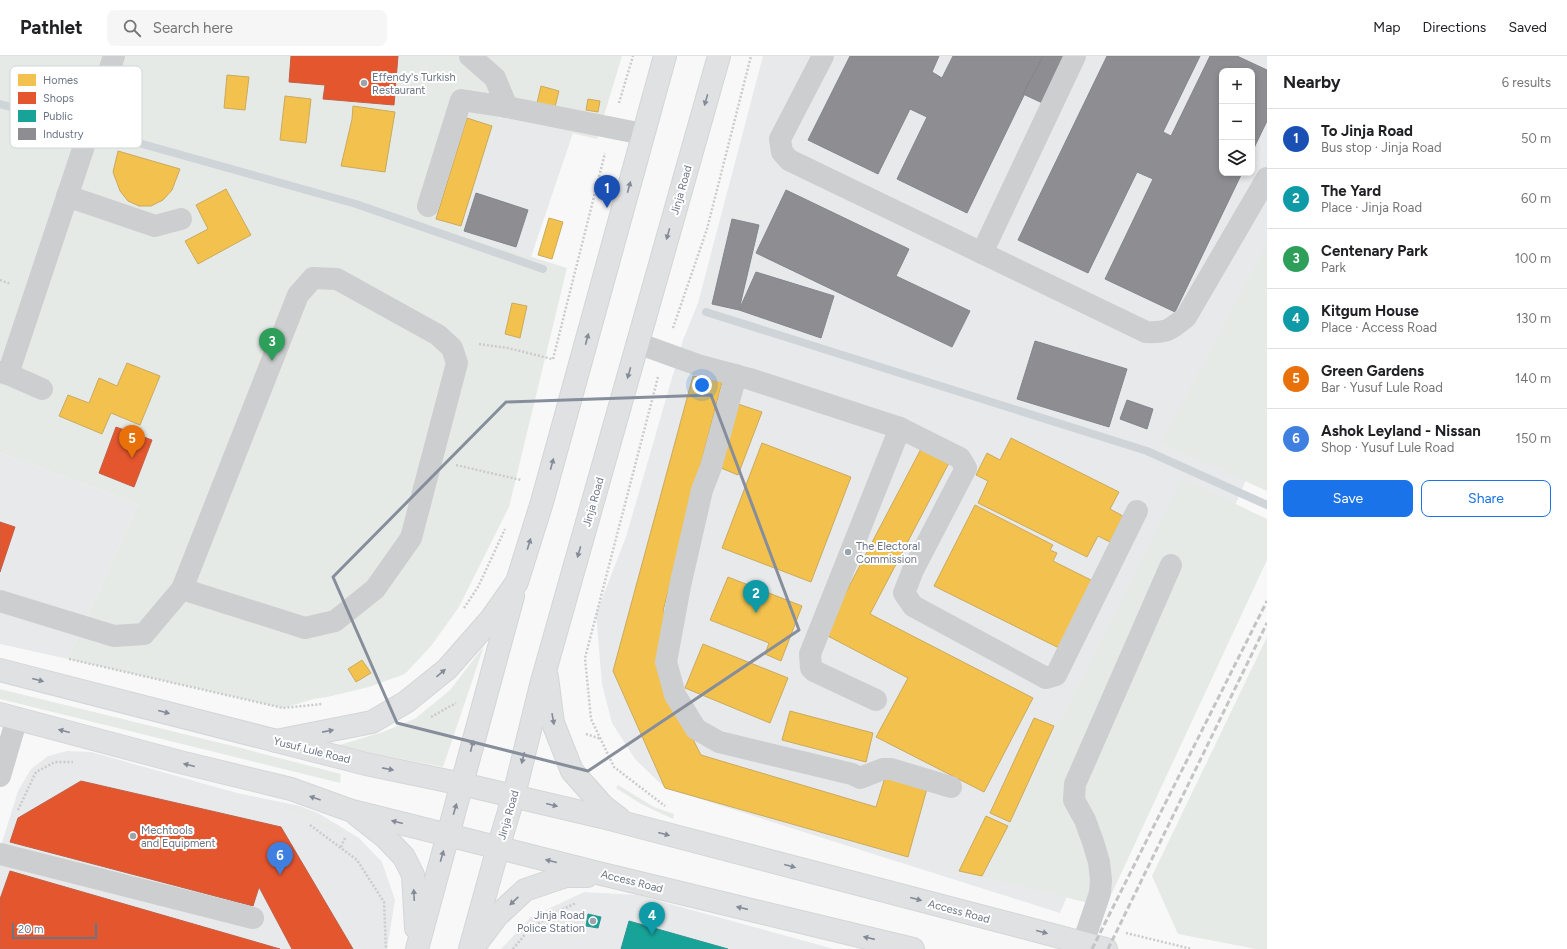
<!DOCTYPE html>
<html lang="en">
<head>
<meta charset="utf-8">
<style>
	:root { --surface:#fff; --page:#f6f6f6; --text:#202124; --muted:#757577; --line:#e0e0e0; --accent:#1a73e8 }
	body { margin:0; font-family:Figtree,sans-serif; background:var(--page); color:var(--text) }
	.controls { position:absolute; right:12px; top:12px; display:grid; overflow:hidden; border-radius:8px; box-shadow:0 2px 6px #0003 }
	.controls button { width:36px; height:36px; display:grid; place-items:center; padding:0; border:0; border-bottom:1px solid var(--line); background:var(--surface); color:var(--text); font:20px sans-serif }
	.scale { position:absolute; left:12px; bottom:10px; width:85px; box-sizing:border-box; padding-left:4px; border:2px solid #6c7585; border-top:0; font-size:11px; line-height:14px; white-space:nowrap; color:#6c7585; -webkit-text-stroke:3px #fff; paint-order:stroke }
	.you { position:absolute; left:702px; top:329px; width:14px; height:14px; margin:-10px; border:3px solid #fff; border-radius:50%; background:#1a73e8; box-shadow:0 0 0 6px #1a73e833 }
	.badge { display:grid; place-items:center; width:26px; height:26px; border-radius:50%; background:var(--accent); color:#fff; font-size:13px; font-weight:700 }
	.pin { position:absolute; translate:-50% -33px; filter:drop-shadow(0 1px 2px #0008) }
	.pin::after { content:''; position:absolute; top:21px; width:14px; height:12px; background:inherit; clip-path:polygon(0 0,100% 0,50% 100%) }
	.list { margin:0; padding:0; list-style:none }
	h2 { display:flex; justify-content:space-between; align-items:center; height:52px; margin:0; padding:0 16px; font-size:17px }
	h2 small { font-size:13px; font-weight:400; color:var(--muted) }
	.list li { display:grid; grid-template-columns:26px 1fr auto; gap:12px; align-items:center; box-sizing:border-box; height:60px; padding:0 16px; border-top:1px solid var(--line) }
	.list b { display:block; font-size:15px; white-space:nowrap }
	.list p { margin:0; font-size:13px; white-space:nowrap; color:var(--muted) }
	.list em { font-size:13px; font-style:normal; color:var(--muted) }
	.actions { display:flex; gap:8px; padding:12px 16px }
	.actions a { flex:1; padding:9px 0; border:1px solid var(--accent); border-radius:8px; text-align:center; font-size:14px; color:var(--accent) }
	.actions .main { background:var(--accent); color:#fff }
	.icon { flex:none; width:22px; height:22px; fill:none; stroke:currentColor; stroke-width:2; stroke-linecap:round; stroke-linejoin:round }
	.map { position:relative; flex:none; width:1267px; height:893px; overflow:hidden }
	header { display:flex; align-items:center; gap:24px; box-sizing:border-box; height:56px; padding:0 20px; background:var(--surface); border-bottom:1px solid var(--line) }
	header strong { font-size:19px }
	nav { display:flex; gap:22px; margin-inline-start:auto; font-size:14px }
	.search { width:280px; height:36px; background:var(--page); display:flex; align-items:center; gap:10px; box-sizing:border-box; padding:0 14px; border-radius:8px; color:var(--muted); font-size:15px }
	main { display:flex }
	aside { flex:1; background:var(--surface) }
	.map>svg:first-child { display:block }
	.built { fill:#e8e9ea; fill-rule:evenodd }
	.green { fill:#e6eae6 }
	.homes { fill:#f2c14e; stroke:#caaa5e }
	.shops { fill:#e4572e; stroke:#c06048 }
	.public { fill:#17a398; stroke:#309592 }
	.industry { fill:#8d8d92; stroke:#83868e }
	.lines { fill:none; stroke-linecap:round; stroke-linejoin:round }
	.stream { stroke:#cfd4d8; stroke-width:8 }
	.major-casing { stroke:#d5d6d7; stroke-width:24 }
	.highway-casing { stroke:#d4d5d5; stroke-width:24 }
	.path { stroke:#cacbcc; stroke-width:2.5; stroke-dasharray:2 2; stroke-linecap:butt }
	.minor { stroke:#cdcecf; stroke-width:22 }
	.major { stroke:#e0e1e2; stroke-width:22 }
	.highway { stroke:#e0e1e2; stroke-width:22 }
	.rail { stroke:#c3c4c5; stroke-width:3; stroke-dasharray:6 3; stroke-linecap:butt }
	.oneway { fill:#838b98 }
	.marked { fill:none; stroke:#878e9b; stroke-width:3; stroke-linejoin:round }
	.poi-dot { fill:#9da3ad; stroke:#fff; stroke-width:1.5 }
	.labels { text-anchor:middle; stroke-width:4; stroke-linejoin:round; paint-order:stroke }
	.poi-label { font-size:11px; fill:#6c7585; stroke:#fff; text-anchor:start }
	.street-label { font-size:11px; fill:#6c7585; stroke:#fff }
	.key { fill:#fff; stroke:#d3d6da; stroke-width:1 }
	.key-label { font-size:11px; fill:#6c7585 }
</style>
</head>
<body>
<header>
<strong>Pathlet</strong>
<div class="search"><svg class="icon" aria-label="search" viewBox="0 0 24 24"><circle cx="10" cy="10" r="6"/><path d="M15 15l6 6"/></svg>Search here</div>
<nav><a>Map</a><a>Directions</a><a>Saved</a></nav>
</header>
<main>
<div class="map">
<svg width="1267" height="893" viewBox="0 0 1267 893">
	<rect width="100%" height="100%" fill="#f8f8f8"/>
	<g class="built">
		<path d="M 763,0 L 1267,0 L 1267,375 L 1060,857 L 665,732 L 635,703 L 612,667 L 602,628 L 596,558 L 626,481 L 683,284 L 698,247 ZM 1222,15 L 1252,15 L 1252,117 L 1222,117 Z"/>
		<path d="M 499,60 L 573,77 L 531,201 L 459,178 Z"/>
		<path d="M 0,397 L 138,448 L 68,603 L 0,588 Z"/>
		<path d="M 67,695 L 91,696 L 237,737 L 300,750 L 318,757 L 359,782 L 382,806 L 395,844 L 387,893 L 0,893 L 0,793 L 18,735 L 31,713 L 48,700 Z"/>
		<path d="M 584,836 L 637,839 L 834,893 L 501,893 L 531,861 Z"/>
	</g>
	<g class="green">
		<path d="M 0,0 L 622,0 L 597,83 L 499,60 L 459,178 L 567,212 L 509,451 L 459,551 L 431,590 L 405,618 L 369,631 L 327,641 L 314,643 L 283,652 L 68,603 L 138,448 L 0,397 Z"/>
		<path d="M 1267,188 L 1267,435 L 1161,387 Z"/>
		<path d="M 1183,423 L 1267,463 L 1267,504 L 1112,837 L 1096,849 L 982,820 L 1164,458 Z"/>
		<path d="M 1267,581 L 1267,893 L 1256,893 L 1178,878 L 1152,820 Z"/>
		<path d="M 484,590 L 443,711 L 336,690 L 383,676 L 416,662 L 450,634 Z"/>
		<path d="M 0,633 L 241,692 L 341,718 L 340,727 L 0,643 Z"/>
		<path d="M 618,729 L 654,751 L 674,758 L 673,763 L 641,748 L 616,732 Z"/>
		<path d="M 284,749 C 305,755 322,764 340,775 L 338,777 L 301,757 L 283,753 Z"/>
	</g>
	<g class="homes">
		<path d="M 227,19 L 249,21 L 245,54 L 224,52 Z"/>
		<path d="M 541,30 L 559,35 L 555,51 L 537,47 Z"/>
		<path d="M 285,40 L 311,43 L 306,87 L 280,84 Z"/>
		<path d="M 588,43 L 600,45 L 598,56 L 586,54 Z"/>
		<path d="M 353,50 L 395,56 L 385,116 L 341,110 L 352,63 Z"/>
		<path d="M 467,62 L 492,70 L 461,170 L 436,163 Z"/>
		<path d="M 118,95 L 180,113 L 172,134 L 163,144 L 151,150 L 139,150 L 128,145 L 120,135 L 113,116 Z"/>
		<path d="M 226,133 L 251,179 L 198,208 L 185,185 L 208,173 L 196,149 Z"/>
		<path d="M 549,162 L 563,166 L 552,203 L 538,199 Z"/>
		<path d="M 512,247 L 527,250 L 520,282 L 505,278 Z"/>
		<path d="M 127,307 L 160,320 L 140,369 L 111,357 L 102,378 L 59,360 L 68,339 L 89,347 L 99,322 L 117,330 Z"/>
		<path d="M 693,320 L 722,326 L 663,555 L 674,558 L 657,613 L 701,699 L 876,751 L 886,718 L 928,729 L 908,801 L 665,732 L 613,615 Z"/>
		<path d="M 738,348 L 762,356 L 738,419 L 716,410 Z"/>
		<path d="M 1011,382 L 1119,436 L 1110,453 L 1123,460 L 1110,486 L 1098,480 L 1087,501 L 978,447 L 988,425 L 976,419 L 987,397 L 1000,404 Z"/>
		<path d="M 762,387 L 851,421 L 811,526 L 722,492 Z"/>
		<path d="M 922,391 L 950,405 L 870,558 L 1033,642 L 984,736 L 876,681 L 908,622 L 824,578 Z"/>
		<path d="M 975,449 L 1053,489 L 1050,494 L 1057,497 L 1053,505 L 1093,525 L 1059,592 L 934,530 Z"/>
		<path d="M 728,521 L 802,550 L 781,605 L 765,598 L 769,587 L 710,564 Z"/>
		<path d="M 703,588 L 788,622 L 770,667 L 685,632 Z"/>
		<path d="M 362,604 L 371,617 L 356,626 L 348,613 Z"/>
		<path d="M 790,655 L 873,677 L 866,706 L 782,684 Z"/>
		<path d="M 1034,662 L 1054,670 L 1010,766 L 990,757 Z"/>
		<path d="M 986,760 L 1008,770 L 982,820 L 959,815 Z"/>
	</g>
	<g class="shops">
		<path d="M 291,0 L 398,0 L 394,49 L 323,43 L 325,29 L 289,26 Z"/>
		<path d="M 116,371 L 152,384 L 134,431 L 99,417 Z"/>
		<path d="M 0,466 L 15,471 L 0,516 Z"/>
		<path d="M 81,725 L 281,771 L 353,893 L 292,893 L 259,831 L 253,850 L 10,786 L 18,762 Z"/>
		<path d="M 10,815 L 280,893 L 0,893 L 0,843 Z"/>
	</g>
	<g class="public">
		<path d="M 588,858 L 601,861 L 598,872 L 586,870 Z"/>
		<path d="M 629,865 L 728,893 L 621,893 Z"/>
	</g>
	<g class="industry">
		<path d="M 850,0 L 939,0 L 932,16 L 942,22 L 953,0 L 1043,0 L 967,157 L 897,123 L 927,61 L 910,53 L 878,118 L 808,84 Z"/>
		<path d="M 1043,0 L 1074,0 L 1049,50 L 1023,38 Z"/>
		<path d="M 1107,0 L 1200,0 L 1163,76 L 1171,80 L 1210,0 L 1237,0 L 1267,14 L 1267,65 L 1252,96 L 1252,15 L 1222,15 L 1222,117 L 1242,117 L 1175,256 L 1105,223 L 1153,123 L 1137,116 L 1088,217 L 1018,184 Z"/>
		<path d="M 786,134 L 909,193 L 896,220 L 970,255 L 952,291 L 756,197 Z"/>
		<path d="M 476,137 L 528,154 L 516,191 L 464,175 Z"/>
		<path d="M 732,163 L 759,169 L 739,254 L 712,248 Z"/>
		<path d="M 756,216 L 834,240 L 821,282 L 739,254 Z"/>
		<path d="M 1035,285 L 1127,313 L 1109,371 L 1017,343 Z"/>
		<path d="M 1127,344 L 1153,353 L 1147,373 L 1120,363 Z"/>
	</g>
	<g class="lines">
		<g class="stream">
			<path d="M 0,48 L 356,148 L 543,213"/>
			<path d="M 706,256 L 1147,395 L 1267,449"/>
		</g>
		<g class="major-casing">
			<g id="major">
				<path d="M 0,614 L 366,708 L 462,728"/>
				<path d="M 0,658 L 180,706 L 291,733 L 352,755 L 448,779 L 417,893"/>
				<path d="M 357,759 L 385,781 L 404,801 L 413,819 L 416,872"/>
				<path d="M 470,893 L 498,792"/>
			</g>
		</g>
		<g class="highway-casing">
			<g id="highway">
				<path d="M 513,540 L 448,779 L 602,818 L 913,893"/>
				<path d="M 547,621 L 553,667 L 572,715 L 603,750 L 620,763"/>
				<path d="M 276,685 L 372,666 L 406,646 L 447,613 L 491,563 L 517,526 L 542,446 L 665,0"/>
				<path d="M 462,728 L 602,761 L 1106,893"/>
				<path d="M 498,792 L 514,739 L 541,629 L 719,0"/>
				<path d="M 472,893 L 497,860 L 525,834 L 566,820 L 587,820"/>
			</g>
		</g>
		<g class="path">
			<path d="M 619,47 L 633,0"/>
			<path d="M 0,224 L 11,228"/>
			<path d="M 673,272 L 707,173 L 751,0"/>
			<path d="M 479,288 L 508,292 L 552,303"/>
			<path d="M 553,303 L 605,97"/>
			<path d="M 658,321 L 585,602 L 591,663 L 614,711 L 665,750"/>
			<path d="M 456,409 L 521,424"/>
			<path d="M 464,552 L 478,531 L 505,473"/>
			<path d="M 69,603 L 283,652 L 322,648"/>
			<path d="M 431,661 L 456,647"/>
			<path d="M 586,678 L 601,683"/>
			<path d="M 18,754 L 36,716 L 55,706 L 73,706"/>
			<path d="M 310,769 L 357,804 L 384,846 L 386,893"/>
			<path d="M 341,791 L 345,782"/>
			<path d="M 1126,877 L 1192,893"/>
			<path d="M 513,893 L 527,876 L 550,859 L 576,847"/>
		</g>
		<g class="minor">
			<path d="M 470,0 L 495,22 L 507,51"/>
			<path d="M 823,0 L 780,83 L 782,96 L 789,104 L 1146,276 C 1167,277 1170,274 1186,261 L 1267,122"/>
			<path d="M 67,140 L 155,170 L 181,163"/>
			<path d="M 428,150 L 461,44 L 507,51 L 643,78"/>
			<path d="M 982,197 L 1075,0"/>
			<path d="M 313,222 L 337,223 L 438,279 L 452,292 L 457,307 L 411,482 L 375,533 L 335,565 L 305,572 L 182,533 L 298,239 Z"/>
			<path d="M 637,287 L 698,309 L 750,323 L 900,372 L 810,598 L 811,612 L 814,615 L 876,644"/>
			<path d="M 0,316 L 8,318 L 42,333"/>
			<path d="M 8,318 L 114,0"/>
			<path d="M 736,319 L 711,411 L 702,434 L 680,530 L 666,606 L 675,639 L 696,673 L 719,686 L 852,718 L 860,722 L 883,713 L 891,713 L 951,731"/>
			<path d="M 900,372 L 960,402 L 966,412 L 913,514 L 904,537 L 913,550 L 1046,622 L 1056,619 L 1137,455"/>
			<path d="M 0,545 L 114,580 L 144,578 L 182,533"/>
			<path d="M 0,720 L 17,662"/>
			<path d="M 0,798 L 253,862"/>
			<path d="M 1083,887 L 1100,837 L 1101,824 L 1099,806 L 1093,786 L 1085,764 L 1074,744 L 1075,728 L 1171,509"/>
		</g>
		<use href="#major" class="major"/>
		<use href="#highway" class="highway"/>
		<g class="rail">
			<path d="M 1092,893 L 1267,545"/>
			<path d="M 1108,893 L 1267,567"/>
		</g>
	</g>
	<defs><path id="oneway-solid" d="M-6-.8H1V-3.2L6.5 0L1 3.2V.8H-6Z"/></defs>
	<g class="oneway">
		<use href="#oneway-solid" transform="translate(706 44) rotate(106)"/>
		<use href="#oneway-solid" transform="translate(629 131) rotate(-75)"/>
		<use href="#oneway-solid" transform="translate(668 178) rotate(106)"/>
		<use href="#oneway-solid" transform="translate(587 283) rotate(-75)"/>
		<use href="#oneway-solid" transform="translate(629 317) rotate(106)"/>
		<use href="#oneway-solid" transform="translate(552 408) rotate(-75)"/>
		<use href="#oneway-solid" transform="translate(529 488) rotate(-73)"/>
		<use href="#oneway-solid" transform="translate(579 496) rotate(106)"/>
		<use href="#oneway-solid" transform="translate(441 617) rotate(-40)"/>
		<use href="#oneway-solid" transform="translate(38 624) rotate(15)"/>
		<use href="#oneway-solid" transform="translate(164 656) rotate(15)"/>
		<use href="#oneway-solid" transform="translate(553 663) rotate(80)"/>
		<use href="#oneway-solid" transform="translate(64 675) rotate(-165)"/>
		<use href="#oneway-solid" transform="translate(328 675) rotate(-11)"/>
		<use href="#oneway-solid" transform="translate(472 690) rotate(-75)"/>
		<use href="#oneway-solid" transform="translate(523 702) rotate(104)"/>
		<use href="#oneway-solid" transform="translate(189 709) rotate(-166)"/>
		<use href="#oneway-solid" transform="translate(388 713) rotate(11)"/>
		<use href="#oneway-solid" transform="translate(315 742) rotate(-161)"/>
		<use href="#oneway-solid" transform="translate(552 749) rotate(14)"/>
		<use href="#oneway-solid" transform="translate(455 753) rotate(-74)"/>
		<use href="#oneway-solid" transform="translate(397 766) rotate(-166)"/>
		<use href="#oneway-solid" transform="translate(664 778) rotate(15)"/>
		<use href="#oneway-solid" transform="translate(442 800) rotate(-74)"/>
		<use href="#oneway-solid" transform="translate(551 805) rotate(-166)"/>
		<use href="#oneway-solid" transform="translate(790 810) rotate(15)"/>
		<use href="#oneway-solid" transform="translate(414 839) rotate(-93)"/>
		<use href="#oneway-solid" transform="translate(916 843) rotate(15)"/>
		<use href="#oneway-solid" transform="translate(514 845) rotate(137)"/>
		<use href="#oneway-solid" transform="translate(742 852) rotate(-167)"/>
		<use href="#oneway-solid" transform="translate(1042 876) rotate(15)"/>
		<use href="#oneway-solid" transform="translate(869 882) rotate(-167)"/>
	</g>
	<path class="marked" d="M 711,339 L 799,574 L 588,715 L 397,667 L 333,521 L 506,346 Z"/>
	<g class="poi-dot">
		<circle cx="364" cy="27" r="4"/>
		<circle cx="848" cy="496" r="4"/>
		<circle cx="133" cy="780" r="4"/>
		<circle cx="593" cy="865" r="4"/>
	</g>
	<g class="labels">
		<g class="poi-label">
			<text x="372" y="25">Effendy's Turkish<tspan x="372" dy="13">Restaurant</tspan></text>
			<text x="856" y="494">The Electoral<tspan x="856" dy="13">Commission</tspan></text>
			<text x="141" y="778">Mechtools<tspan x="141" dy="13">and Equipment</tspan></text>
			<text x="585" y="863" text-anchor="end">Jinja Road<tspan x="585" dy="13">Police Station</tspan></text>
		</g>
		<g class="street-label">
			<text transform="translate(681 134) rotate(-74)" y="4">Jinja Road</text>
			<text transform="translate(593 446) rotate(-74)" y="4">Jinja Road</text>
			<text transform="translate(312 694) rotate(14)" y="4">Yusuf Lule Road</text>
			<text transform="translate(508 759) rotate(-74)" y="4">Jinja Road</text>
			<text transform="translate(632 825) rotate(14)" y="4">Access Road</text>
			<text transform="translate(959 855) rotate(15)" y="4">Access Road</text>
		</g>
	</g>
	<rect x="10" y="10" width="132" height="82" rx="6" class="key"/>
	<rect x="18" y="18" width="18" height="12" fill="#f2c14e"/>
	<rect x="18" y="36" width="18" height="12" fill="#e4572e"/>
	<rect x="18" y="54" width="18" height="12" fill="#17a398"/>
	<rect x="18" y="72" width="18" height="12" fill="#8d8d92"/>
	<g class="key-label">
		<text x="43" y="28">Homes</text>
		<text x="43" y="46">Shops</text>
		<text x="43" y="64">Public</text>
		<text x="43" y="82">Industry</text>
	</g>
</svg>
<div class="controls">
<button>+</button>
<button>−</button>
<button><svg class="icon" aria-label="layers" viewBox="0 0 24 24"><path d="M12 4l9 5-9 5-9-5zM3 14l9 5 9-5"/></svg></button>
</div>
<div class="scale">20 m</div>
<div class="you"></div>
<div class="pin badge" style="left:607px;top:152px;background:#1a4fb4">1</div>
<div class="pin badge" style="left:756px;top:557px;background:#0f9aa8">2</div>
<div class="pin badge" style="left:272px;top:305px;background:#2e9e5b">3</div>
<div class="pin badge" style="left:652px;top:879px;background:#0f9aa8">4</div>
<div class="pin badge" style="left:132px;top:402px;background:#e8710a">5</div>
<div class="pin badge" style="left:280px;top:819px;background:#3f7fe0">6</div>
</div>
<aside>
<h2>Nearby<small>6 results</small></h2>
<ul class="list">
<li><span class="badge" style="background:#1a4fb4">1</span><div><b>To Jinja Road</b><p>Bus stop · Jinja Road</p></div><em>50 m</em></li>
<li><span class="badge" style="background:#0f9aa8">2</span><div><b>The Yard</b><p>Place · Jinja Road</p></div><em>60 m</em></li>
<li><span class="badge" style="background:#2e9e5b">3</span><div><b>Centenary Park</b><p>Park</p></div><em>100 m</em></li>
<li><span class="badge" style="background:#0f9aa8">4</span><div><b>Kitgum House</b><p>Place · Access Road</p></div><em>130 m</em></li>
<li><span class="badge" style="background:#e8710a">5</span><div><b>Green Gardens</b><p>Bar · Yusuf Lule Road</p></div><em>140 m</em></li>
<li><span class="badge" style="background:#3f7fe0">6</span><div><b>Ashok Leyland - Nissan</b><p>Shop · Yusuf Lule Road</p></div><em>150 m</em></li>
</ul>
<div class="actions"><a class="main">Save</a><a>Share</a></div>
</aside>
</main>
</body>
</html>
